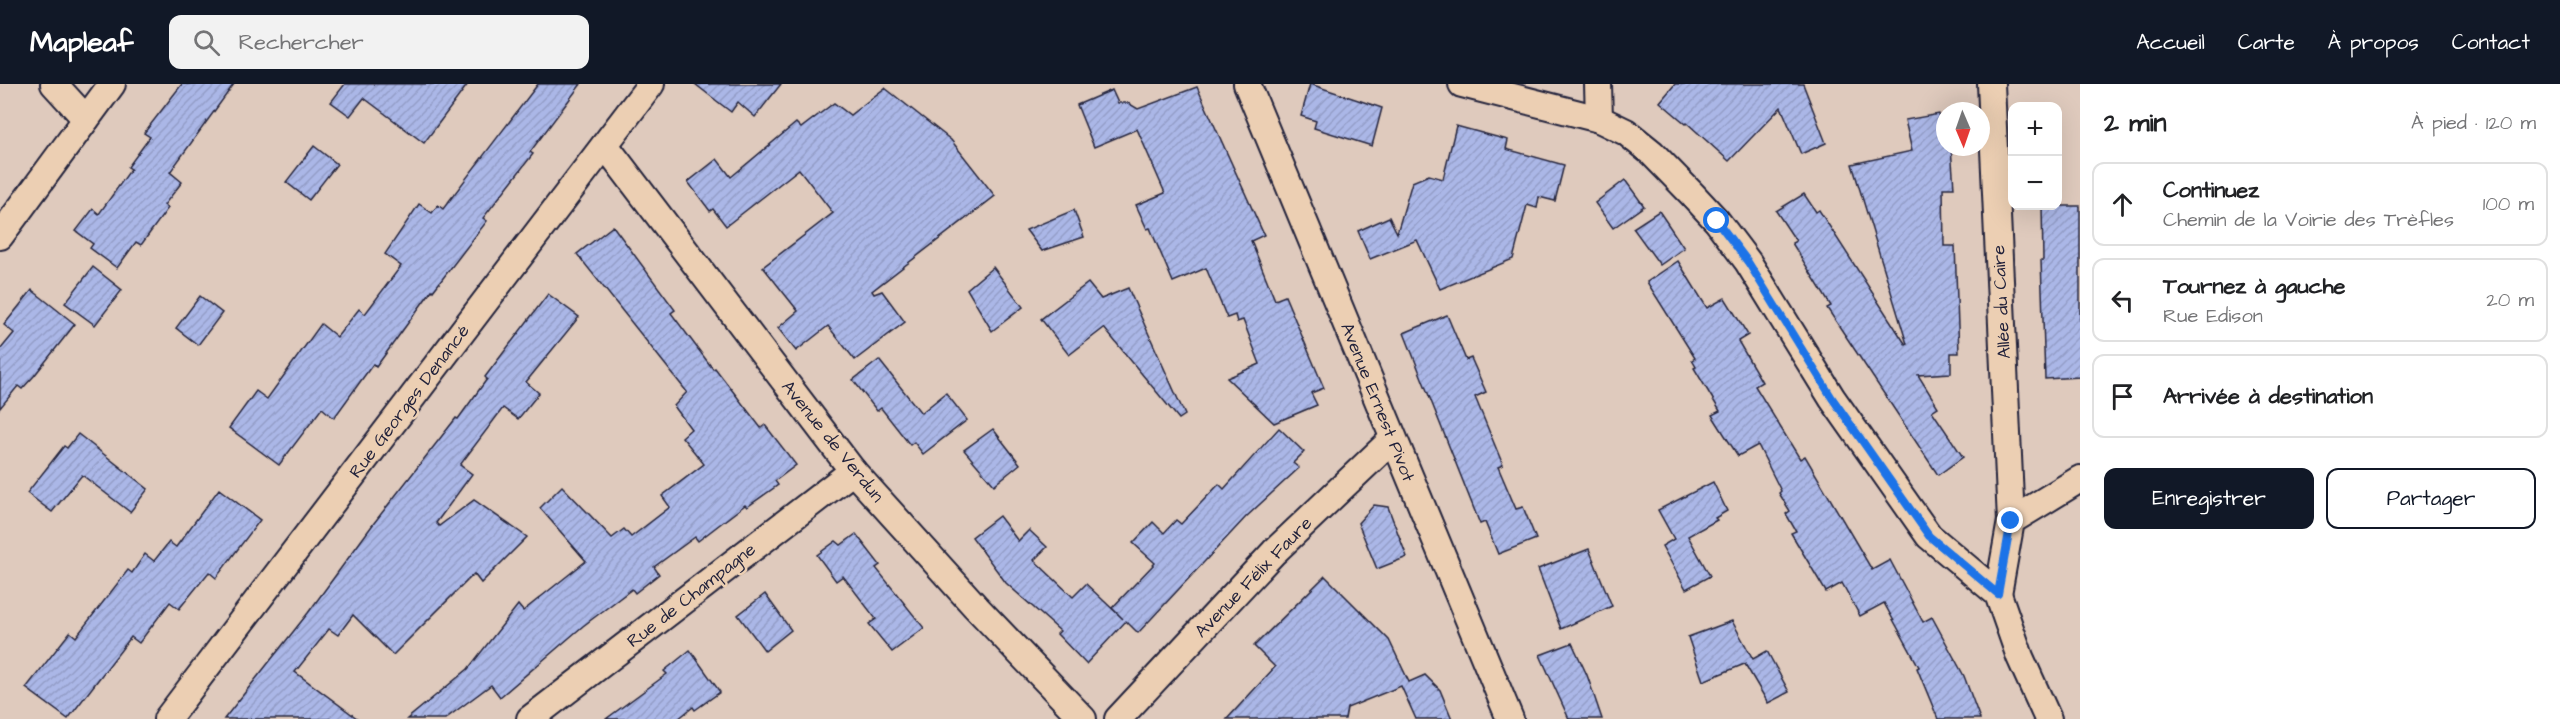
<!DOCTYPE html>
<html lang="fr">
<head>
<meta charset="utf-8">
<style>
	:root { --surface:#fff; --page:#f2f2f2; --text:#202124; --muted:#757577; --line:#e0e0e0; --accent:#111827 }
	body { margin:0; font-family:"Architects Daughter",sans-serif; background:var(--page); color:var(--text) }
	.controls { position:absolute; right:18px; top:18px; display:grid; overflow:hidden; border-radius:12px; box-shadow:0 6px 24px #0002 }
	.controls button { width:54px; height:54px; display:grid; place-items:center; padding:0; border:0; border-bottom:2px solid var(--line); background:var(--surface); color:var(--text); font:30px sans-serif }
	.compass { position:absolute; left:1936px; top:18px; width:54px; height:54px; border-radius:50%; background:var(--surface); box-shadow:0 6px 24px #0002; rotate:178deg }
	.stop { position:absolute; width:18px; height:18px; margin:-14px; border:4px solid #1a73e8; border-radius:50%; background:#fff }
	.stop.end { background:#1a73e8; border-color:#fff; box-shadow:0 2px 6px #0008 }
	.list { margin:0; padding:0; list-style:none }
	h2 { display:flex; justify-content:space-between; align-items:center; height:78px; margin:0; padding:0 24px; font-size:26px }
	h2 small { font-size:20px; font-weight:400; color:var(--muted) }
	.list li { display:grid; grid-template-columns:39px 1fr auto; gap:18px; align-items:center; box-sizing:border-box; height:84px; margin:0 12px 12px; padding:0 12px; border:2px solid var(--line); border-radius:12px }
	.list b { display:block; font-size:22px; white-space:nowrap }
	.list p { margin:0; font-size:20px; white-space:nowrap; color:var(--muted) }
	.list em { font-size:20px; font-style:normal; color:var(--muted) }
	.actions { display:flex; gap:12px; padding:18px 24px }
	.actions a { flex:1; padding:14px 0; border:2px solid var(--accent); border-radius:12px; text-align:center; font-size:21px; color:var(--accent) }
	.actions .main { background:var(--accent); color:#fff }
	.icon { flex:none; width:33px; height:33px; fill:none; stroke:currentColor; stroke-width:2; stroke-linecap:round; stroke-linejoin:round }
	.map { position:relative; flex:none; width:2080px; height:635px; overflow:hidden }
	header { display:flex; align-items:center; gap:36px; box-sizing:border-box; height:84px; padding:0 30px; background:var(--accent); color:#fff }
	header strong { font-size:28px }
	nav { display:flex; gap:33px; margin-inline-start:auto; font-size:21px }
	.search { width:420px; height:54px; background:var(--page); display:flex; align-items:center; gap:15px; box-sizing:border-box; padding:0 21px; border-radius:12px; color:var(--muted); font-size:22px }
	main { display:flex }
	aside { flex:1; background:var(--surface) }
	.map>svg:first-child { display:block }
	.building { fill:url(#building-hatch); stroke:#22223b; stroke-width:1.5 }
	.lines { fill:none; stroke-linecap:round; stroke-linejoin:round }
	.minor-casing { stroke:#22223b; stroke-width:30 }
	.minor { stroke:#eccfb3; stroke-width:26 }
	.route { stroke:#1a73e8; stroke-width:8 }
	.labels { text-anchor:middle; stroke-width:5; stroke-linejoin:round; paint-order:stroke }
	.street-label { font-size:18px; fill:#22223b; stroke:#eccfb3 }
</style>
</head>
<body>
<header>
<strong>Mapleaf</strong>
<div class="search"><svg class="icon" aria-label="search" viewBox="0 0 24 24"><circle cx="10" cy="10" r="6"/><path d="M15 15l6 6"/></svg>Rechercher</div>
<nav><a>Accueil</a><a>Carte</a><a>À propos</a><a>Contact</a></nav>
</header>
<main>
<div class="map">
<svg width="2080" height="635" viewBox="0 0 2080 635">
	<defs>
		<pattern id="building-hatch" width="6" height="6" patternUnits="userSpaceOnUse" patternTransform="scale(1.5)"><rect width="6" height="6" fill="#abb7e7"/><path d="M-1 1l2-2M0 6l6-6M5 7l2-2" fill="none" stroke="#939dc7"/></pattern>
	</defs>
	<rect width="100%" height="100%" fill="#dfcabd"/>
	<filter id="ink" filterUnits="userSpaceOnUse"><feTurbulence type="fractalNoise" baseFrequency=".0167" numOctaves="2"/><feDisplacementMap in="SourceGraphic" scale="12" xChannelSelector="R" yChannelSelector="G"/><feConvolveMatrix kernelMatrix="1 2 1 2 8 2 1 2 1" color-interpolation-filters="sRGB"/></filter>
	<g filter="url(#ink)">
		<g class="building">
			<path d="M 182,0 L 234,0 L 170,88 L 182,98 L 164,121 L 168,124 L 141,161 L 136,158 L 117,184 L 90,164 L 93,160 L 76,147 L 93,125 L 99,130 L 131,85 L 128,83 L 150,53 L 144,49 Z"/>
			<path d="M 345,0 L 468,0 L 424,59 L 364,14 L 350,32 L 331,18 Z"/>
			<path d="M 538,0 L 581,0 L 530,68 L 533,70 L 483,134 L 487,137 L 433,207 L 432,206 L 376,283 L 373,280 L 334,334 L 322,324 L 279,381 L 229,344 L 256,307 L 267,315 L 321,240 L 337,253 L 359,225 L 365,230 L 401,182 L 385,170 L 419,120 L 432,129 L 438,121 L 443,125 Z"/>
			<path d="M 695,0 L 781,0 L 755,33 L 738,18 L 731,28 Z"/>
			<path d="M 1310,0 L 1382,24 L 1372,62 L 1314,44 L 1316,37 L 1301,32 Z"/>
			<path d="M 1675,0 L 1803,0 L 1826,59 L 1801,70 L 1781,23 L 1729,77 L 1687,39 L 1686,40 L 1660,18 Z"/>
			<path d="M 1197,3 L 1264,151 L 1251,157 L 1275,216 L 1285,212 L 1324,304 L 1311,309 L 1317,321 L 1274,339 L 1227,294 L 1260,280 L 1243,236 L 1237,238 L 1235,231 L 1227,234 L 1206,184 L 1173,198 L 1150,144 L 1147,145 L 1136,121 L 1165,109 L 1137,45 L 1094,63 L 1077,21 L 1112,6 L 1118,19 L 1128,19 L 1138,25 Z"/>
			<path d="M 885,4 L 951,56 L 995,112 L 872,207 L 874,210 L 882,207 L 905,238 L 855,276 L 828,242 L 796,267 L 778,244 L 798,227 L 763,183 L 833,129 L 799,85 L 726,142 L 713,125 L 710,127 L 688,98 L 717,75 L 731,93 L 796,39 L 801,44 L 834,19 L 850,31 Z"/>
			<path d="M 1939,30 L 1940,37 L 1945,36 L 1945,63 L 1951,63 L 1954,104 L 1943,104 L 1944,162 L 1955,162 L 1959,269 L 1951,269 L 1951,289 L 1918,291 L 1938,323 L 1932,327 L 1963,373 L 1938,391 L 1827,224 L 1831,222 L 1792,159 L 1796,157 L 1776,127 L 1804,110 L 1816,128 L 1819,126 L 1906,261 L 1907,260 L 1852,80 L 1912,67 L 1905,36 Z"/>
			<path d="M 1456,42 L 1508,56 L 1506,65 L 1564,81 L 1555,117 L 1539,113 L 1537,124 L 1527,121 L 1513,175 L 1440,205 L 1417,156 L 1370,175 L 1358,147 L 1389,133 L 1397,149 L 1412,98 L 1429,91 L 1443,95 Z"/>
			<path d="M 314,62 L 337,80 L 309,116 L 286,98 Z"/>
			<path d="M 1625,96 L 1644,122 L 1613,144 L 1595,119 Z"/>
			<path d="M 2042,122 L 2080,122 L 2080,293 L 2045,295 L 2041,176 L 2043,176 Z"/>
			<path d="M 1074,126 L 1084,153 L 1042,167 L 1026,146 Z"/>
			<path d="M 1659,127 L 1684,164 L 1660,181 L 1633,144 Z"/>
			<path d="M 613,142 L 675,226 L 671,229 L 713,285 L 715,284 L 761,344 L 765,341 L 796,381 L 775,397 L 778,401 L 747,423 L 745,421 L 698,457 L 695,453 L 654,483 L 659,490 L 635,509 L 632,505 L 583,542 L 500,613 L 491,601 L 445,635 L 407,635 L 468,585 L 518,521 L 523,527 L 586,477 L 540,424 L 562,402 L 612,454 L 624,445 L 631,453 L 670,423 L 662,412 L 704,380 L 682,353 L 691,345 L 674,322 L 687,308 L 577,170 Z"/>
			<path d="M 1678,177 L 1707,224 L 1725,214 L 1748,251 L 1738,257 L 1762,298 L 1755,302 L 1800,375 L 1805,372 L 1872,486 L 1890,476 L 1923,538 L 1932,533 L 1964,592 L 1980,635 L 1938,635 L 1917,584 L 1919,583 L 1884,519 L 1860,532 L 1842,499 L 1826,508 L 1791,449 L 1796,447 L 1786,430 L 1790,427 L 1779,409 L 1781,407 L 1758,361 L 1738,372 L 1712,331 L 1720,327 L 1694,284 L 1696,283 L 1692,276 L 1695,274 L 1647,198 Z"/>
			<path d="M 93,183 L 122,206 L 95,241 L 65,219 Z"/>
			<path d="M 993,183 L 1023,223 L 992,247 L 967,205 Z"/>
			<path d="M 1088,199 L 1101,215 L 1128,204 L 1185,331 L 1179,335 L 1104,244 L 1069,271 L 1041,235 Z"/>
			<path d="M 32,206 L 75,240 L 34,292 L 22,305 L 18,302 L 0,324 L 0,266 L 14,249 L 4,241 Z"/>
			<path d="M 548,210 L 579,233 L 526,298 L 539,309 L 518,335 L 503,324 L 460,381 L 472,390 L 436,439 L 439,442 L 474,416 L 527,453 L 481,499 L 474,490 L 393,571 L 353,531 L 338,551 L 329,545 L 295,588 L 358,635 L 224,635 L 308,529 L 374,439 L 456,334 L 458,335 L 487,295 L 485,293 Z"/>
			<path d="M 200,212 L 222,229 L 198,261 L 176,244 Z"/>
			<path d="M 1447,231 L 1466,276 L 1471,274 L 1486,308 L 1475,313 L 1503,381 L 1498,383 L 1516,425 L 1523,423 L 1536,455 L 1498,470 L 1485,438 L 1480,440 L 1404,249 Z"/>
			<path d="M 879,276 L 921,329 L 946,309 L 967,336 L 923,370 L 914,358 L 910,361 L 881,324 L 877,327 L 853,296 Z"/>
			<path d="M 1279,344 L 1304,368 L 1293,379 L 1299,384 L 1246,433 L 1138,549 L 1126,537 L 1086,580 L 1057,550 L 1060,547 L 1006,499 L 972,453 L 999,432 L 1018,457 L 1029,446 L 1047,463 L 1034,476 L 1073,513 L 1086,500 L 1123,535 L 1112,524 L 1155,479 L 1133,459 L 1153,438 L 1164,449 L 1176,436 L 1181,440 L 1219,400 L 1224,405 Z"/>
			<path d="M 993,345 L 1020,380 L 994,401 L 964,366 Z"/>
			<path d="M 78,350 L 148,405 L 130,428 L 82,391 L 52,428 L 27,409 L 64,362 L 67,364 Z"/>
			<path d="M 1713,398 L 1727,427 L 1715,434 L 1717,436 L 1688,452 L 1710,492 L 1686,505 L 1662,462 L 1674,455 L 1658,426 Z"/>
			<path d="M 219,405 L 260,436 L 216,494 L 209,488 L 179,525 L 170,518 L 139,559 L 131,553 L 68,635 L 26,604 L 70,548 L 76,553 L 128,486 L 132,489 L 145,470 L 154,477 L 169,458 L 176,463 Z"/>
			<path d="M 1374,421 L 1388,423 L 1407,473 L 1377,485 L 1358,439 Z"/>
			<path d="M 856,450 L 880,481 L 876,484 L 924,544 L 892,568 L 869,540 L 876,535 L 843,492 L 836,497 L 817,471 L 836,457 L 841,461 Z"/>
			<path d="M 1589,465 L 1612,522 L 1561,545 L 1538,485 Z"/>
			<path d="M 1325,492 L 1389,556 L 1409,598 L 1425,591 L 1440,606 L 1452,635 L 1416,635 L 1401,602 L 1347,624 L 1345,635 L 1227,635 L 1275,583 L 1254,562 Z"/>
			<path d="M 765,510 L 791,546 L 765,567 L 738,531 Z"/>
			<path d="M 1732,537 L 1753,575 L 1767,567 L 1789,608 L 1768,619 L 1745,580 L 1747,579 L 1703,597 L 1688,553 Z"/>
			<path d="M 1572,559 L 1587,591 L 1602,635 L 1569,635 L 1540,571 Z"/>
			<path d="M 690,566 L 720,608 L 695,626 L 693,623 L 678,635 L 606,635 L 667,590 L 664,587 Z"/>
		</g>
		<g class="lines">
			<g class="minor-casing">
				<g id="minor">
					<path d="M 54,0 L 86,35"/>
					<path d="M 1247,0 L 1510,635"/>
					<path d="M 1462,0 L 1599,35 L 1626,48 L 1652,69 L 1692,110 L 1717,137 L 1748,178 L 1832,314 L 1929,452 L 1998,510 L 2020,573 L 2048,635"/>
					<path d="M 1598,0 L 1599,35"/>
					<path d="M 1991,0 L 2011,437"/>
					<path d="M 605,61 L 853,387 L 975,522 L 1083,635"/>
					<path d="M 0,152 L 112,0"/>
					<path d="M 1998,510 L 2011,437 L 2080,395"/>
					<path d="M 167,635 L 651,0"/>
					<path d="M 530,635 L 853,387"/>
					<path d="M 1118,635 L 1274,468 L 1393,355"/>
				</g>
			</g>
			<use href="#minor" class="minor"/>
		</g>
	</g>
	<g class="lines" filter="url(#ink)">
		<path class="route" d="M 1717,137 L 1748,178 L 1832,314 L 1929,452 L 1998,510 L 2011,437"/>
	</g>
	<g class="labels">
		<g class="street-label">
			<text transform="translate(2001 218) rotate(-93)" y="6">Allée du Caire</text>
			<text transform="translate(409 317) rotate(-53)" y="6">Rue Georges Denancé</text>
			<text transform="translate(1378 318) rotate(68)" y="6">Avenue Ernest Pivot</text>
			<text transform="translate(833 357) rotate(51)" y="6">Avenue de Verdun</text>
			<text transform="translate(1253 493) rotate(-46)" y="6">Avenue Félix Faure</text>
			<text transform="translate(691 511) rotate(-38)" y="6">Rue de Champagne</text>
		</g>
	</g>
</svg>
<div class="controls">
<button>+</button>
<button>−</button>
</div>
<svg class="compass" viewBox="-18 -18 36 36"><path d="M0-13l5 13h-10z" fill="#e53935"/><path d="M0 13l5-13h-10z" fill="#757577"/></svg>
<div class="stop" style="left:1717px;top:137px"></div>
<div class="stop end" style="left:2011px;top:437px"></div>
</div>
<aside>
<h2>2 min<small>À pied · 120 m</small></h2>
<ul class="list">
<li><svg class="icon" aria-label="ahead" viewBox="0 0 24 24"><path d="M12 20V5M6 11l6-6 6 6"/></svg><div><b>Continuez</b><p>Chemin de la Voirie des Trèfles</p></div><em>100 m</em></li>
<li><svg class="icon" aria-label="left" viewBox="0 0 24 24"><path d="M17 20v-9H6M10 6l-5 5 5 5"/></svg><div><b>Tournez à gauche</b><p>Rue Edison</p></div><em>20 m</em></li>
<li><svg class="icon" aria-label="arrive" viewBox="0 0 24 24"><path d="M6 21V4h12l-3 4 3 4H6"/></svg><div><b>Arrivée à destination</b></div></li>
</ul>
<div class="actions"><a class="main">Enregistrer</a><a>Partager</a></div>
</aside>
</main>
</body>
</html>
